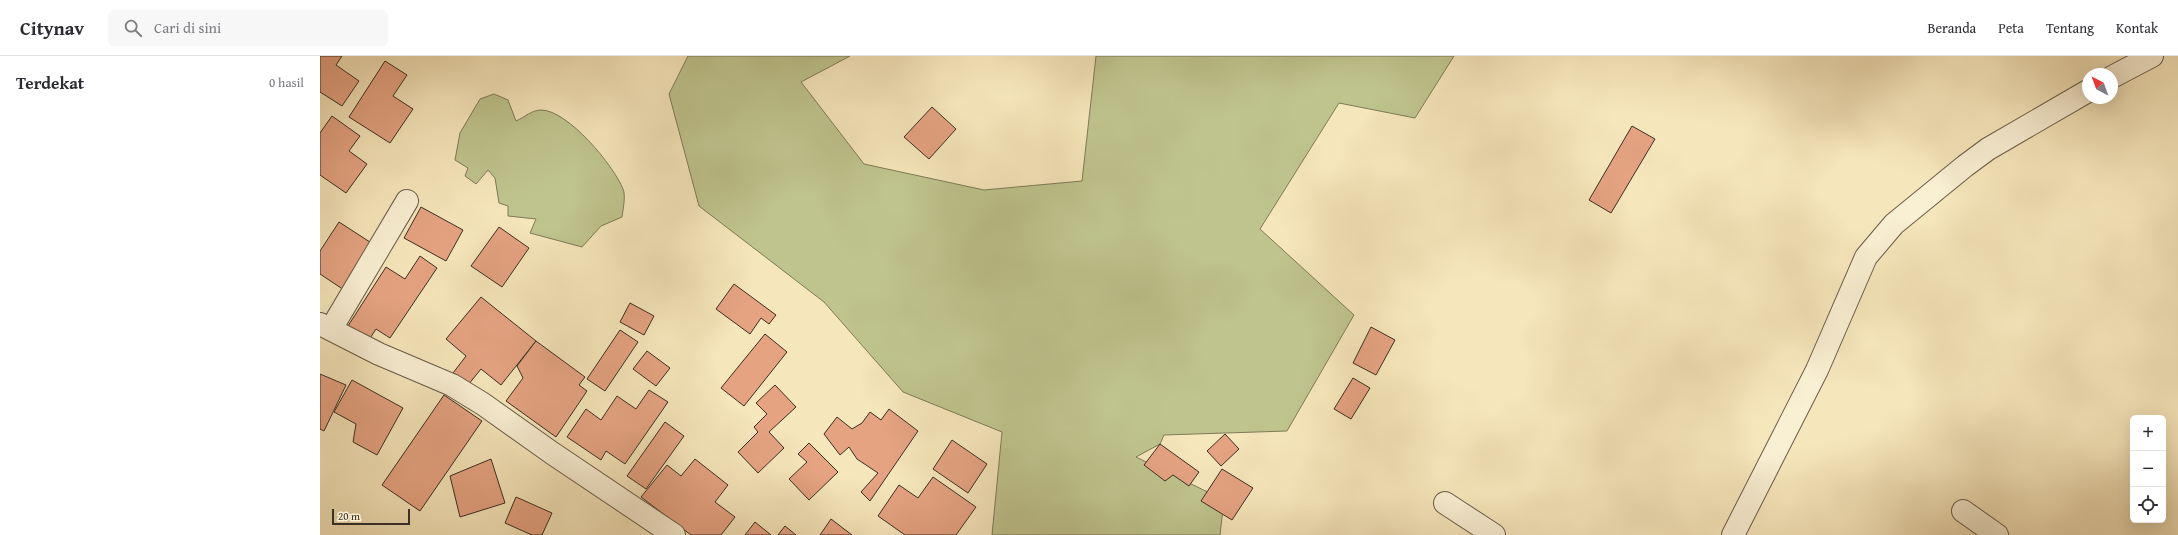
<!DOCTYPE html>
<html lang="id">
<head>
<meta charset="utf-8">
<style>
	:root { --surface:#fff; --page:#f7f7f7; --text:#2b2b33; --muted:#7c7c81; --line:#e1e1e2 }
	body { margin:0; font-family:"Gentium Book Plus",serif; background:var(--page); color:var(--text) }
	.controls { position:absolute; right:12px; bottom:12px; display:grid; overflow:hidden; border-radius:6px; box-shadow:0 4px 16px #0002 }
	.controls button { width:36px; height:36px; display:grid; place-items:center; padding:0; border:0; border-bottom:1px solid var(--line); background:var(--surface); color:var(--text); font:20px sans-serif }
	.compass { position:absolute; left:1762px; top:12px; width:36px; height:36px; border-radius:50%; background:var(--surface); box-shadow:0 4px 16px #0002; rotate:319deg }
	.scale { position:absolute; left:12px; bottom:10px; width:78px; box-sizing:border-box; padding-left:4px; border:2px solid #3c2f24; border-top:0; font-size:11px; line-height:14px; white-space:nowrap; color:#3c2f24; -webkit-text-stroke:3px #f9efd3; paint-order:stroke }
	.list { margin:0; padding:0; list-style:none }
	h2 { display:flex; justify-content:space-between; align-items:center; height:52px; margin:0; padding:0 16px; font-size:17px }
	h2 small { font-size:13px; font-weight:400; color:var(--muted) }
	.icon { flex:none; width:22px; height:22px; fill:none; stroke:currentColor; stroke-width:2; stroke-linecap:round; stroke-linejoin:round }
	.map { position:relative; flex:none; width:1858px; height:479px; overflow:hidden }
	header { display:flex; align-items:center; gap:24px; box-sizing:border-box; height:56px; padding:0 20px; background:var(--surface); border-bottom:1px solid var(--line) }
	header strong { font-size:19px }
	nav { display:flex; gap:22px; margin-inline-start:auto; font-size:14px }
	.search { width:280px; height:36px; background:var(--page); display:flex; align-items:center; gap:10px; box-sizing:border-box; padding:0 14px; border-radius:6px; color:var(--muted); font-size:15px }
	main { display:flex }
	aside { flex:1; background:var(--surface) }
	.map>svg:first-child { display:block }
	.green { fill:#bfc48e; stroke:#7e7a59 }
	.building { fill:#e5a382; stroke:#3c2f24 }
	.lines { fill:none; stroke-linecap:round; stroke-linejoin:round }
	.street-casing { stroke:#6a5d4a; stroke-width:24 }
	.street { stroke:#f9efd3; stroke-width:22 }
</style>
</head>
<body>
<header>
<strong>Citynav</strong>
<div class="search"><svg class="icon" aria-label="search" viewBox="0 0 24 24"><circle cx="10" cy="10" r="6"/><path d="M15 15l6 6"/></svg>Cari di sini</div>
<nav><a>Beranda</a><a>Peta</a><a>Tentang</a><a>Kontak</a></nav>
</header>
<main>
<aside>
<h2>Terdekat<small>0 hasil</small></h2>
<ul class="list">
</ul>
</aside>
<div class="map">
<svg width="1858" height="479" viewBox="0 0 1858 479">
	<rect width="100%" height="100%" fill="#f6e6bb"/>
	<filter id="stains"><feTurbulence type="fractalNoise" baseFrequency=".005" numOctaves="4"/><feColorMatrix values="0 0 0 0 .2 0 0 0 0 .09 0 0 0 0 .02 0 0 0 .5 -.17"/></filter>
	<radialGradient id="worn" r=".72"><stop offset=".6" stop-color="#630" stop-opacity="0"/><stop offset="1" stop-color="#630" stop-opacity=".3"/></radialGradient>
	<g class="green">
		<path d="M 368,0 L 530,0 L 481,26 L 544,108 L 664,134 L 762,125 L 776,0 L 1134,0 L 1095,62 L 1019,47 L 940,173 L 1034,259 L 967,375 L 844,379 L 840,388 L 816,401 L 904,444 L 900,479 L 672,479 L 682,376 L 583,336 L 504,246 L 379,150 L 349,38 Z"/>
		<path d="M 174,38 L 188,44 L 196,65 C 205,61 212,54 221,54 C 248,54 294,110 303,133 C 306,140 303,153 302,161 L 281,170 L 262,191 L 210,177 L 216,163 L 188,160 L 188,150 L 179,147 L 175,122 L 168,114 L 156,128 L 145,120 L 148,112 L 135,104 L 140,77 L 160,43 Z"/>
	</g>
	<g class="building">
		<path d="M 0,0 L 22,0 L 16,9 L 39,25 L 22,50 L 0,36 Z"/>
		<path d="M 65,5 L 87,19 L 73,40 L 93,53 L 70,87 L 29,61 Z"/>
		<path d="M 612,51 L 636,73 L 609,103 L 584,81 Z"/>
		<path d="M 12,60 L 40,80 L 29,95 L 47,108 L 26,137 L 0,119 L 0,77 Z"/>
		<path d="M 1312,70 L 1335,83 L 1291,157 L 1269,144 Z"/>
		<path d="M 101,151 L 143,174 L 126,205 L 84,182 Z"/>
		<path d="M 19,166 L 53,188 L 24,234 L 0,218 L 0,195 Z"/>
		<path d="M 179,171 L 209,192 L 182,231 L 151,210 Z"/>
		<path d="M 100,200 L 117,212 L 70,282 L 56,273 L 47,287 L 26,273 L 66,211 L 85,223 Z"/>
		<path d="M 414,228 L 456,259 L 449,268 L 441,262 L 430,278 L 396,253 Z"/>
		<path d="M 161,241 L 216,285 L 181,329 L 161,313 L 148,329 L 133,317 L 146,300 L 126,283 Z"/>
		<path d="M 310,247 L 334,260 L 324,279 L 300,266 Z"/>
		<path d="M 1051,271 L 1075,284 L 1056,319 L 1033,307 Z"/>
		<path d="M 300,274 L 318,286 L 285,335 L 267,323 Z"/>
		<path d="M 445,278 L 467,296 L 424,350 L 401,332 Z"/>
		<path d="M 216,285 L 265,321 L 259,329 L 267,335 L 236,381 L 186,345 L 203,322 L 197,310 Z"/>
		<path d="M 327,295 L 350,312 L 336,330 L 313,313 Z"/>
		<path d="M 0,318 L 26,329 L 4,375 L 0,373 Z"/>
		<path d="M 1033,322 L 1050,332 L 1031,363 L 1014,353 Z"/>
		<path d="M 32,324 L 83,352 L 57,399 L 33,386 L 36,368 L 14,356 Z"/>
		<path d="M 455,329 L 476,351 L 449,376 L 464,392 L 438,417 L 418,396 L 438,376 L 434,371 L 447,358 L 436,347 Z"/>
		<path d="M 329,334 L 348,346 L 305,408 L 286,395 L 281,404 L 247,381 L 266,353 L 281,364 L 297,340 L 316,353 Z"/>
		<path d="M 124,339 L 162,365 L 100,455 L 62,429 Z"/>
		<path d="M 569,353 L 598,375 L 550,445 L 541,436 L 558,417 L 537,403 L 529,391 L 520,399 L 504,378 L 517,361 L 532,373 L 542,367 L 550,356 L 561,364 Z"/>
		<path d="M 345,366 L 364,380 L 326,433 L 307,420 Z"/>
		<path d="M 905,378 L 919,393 L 901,410 L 887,395 Z"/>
		<path d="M 632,384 L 667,408 L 648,437 L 613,413 Z"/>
		<path d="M 489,387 L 518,416 L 489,444 L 469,423 L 487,406 L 478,398 Z"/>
		<path d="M 840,388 L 879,416 L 869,430 L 853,419 L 845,425 L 824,409 Z"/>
		<path d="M 171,403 L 185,447 L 140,461 L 130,420 Z"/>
		<path d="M 375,403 L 408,429 L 395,446 L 415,461 L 401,479 L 371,479 L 321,441 L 347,409 L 361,420 Z"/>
		<path d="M 902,413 L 933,432 L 912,464 L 881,445 Z"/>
		<path d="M 613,421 L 656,451 L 636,479 L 585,479 L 558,460 L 579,429 L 598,442 Z"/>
		<path d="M 196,441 L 232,457 L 222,479 L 212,479 L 185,467 Z"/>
		<path d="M 511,463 L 532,479 L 500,479 Z"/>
		<path d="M 435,466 L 451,479 L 425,479 Z"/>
		<path d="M 465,470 L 476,479 L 458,479 Z"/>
	</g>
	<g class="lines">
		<g class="street-casing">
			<g id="street">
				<path d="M 1792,21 L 1832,0"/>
				<path d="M 0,268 L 59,298 L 132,329 L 163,348 L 232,397 L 354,479"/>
				<path d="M 11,273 L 87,145"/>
				<path d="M 1125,447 L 1174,479"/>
				<path d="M 1643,455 L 1677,479"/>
				<path d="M 1413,479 L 1497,314 L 1546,201 L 1574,168 L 1645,110 L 1668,93 L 1768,35"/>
			</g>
		</g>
		<use href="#street" class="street"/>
	</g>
	<rect width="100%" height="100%" filter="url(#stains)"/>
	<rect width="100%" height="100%" fill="url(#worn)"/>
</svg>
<div class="controls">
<button>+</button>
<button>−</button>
<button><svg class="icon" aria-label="locate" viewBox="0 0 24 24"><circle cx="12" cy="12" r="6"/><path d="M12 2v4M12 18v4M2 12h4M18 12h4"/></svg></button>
</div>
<svg class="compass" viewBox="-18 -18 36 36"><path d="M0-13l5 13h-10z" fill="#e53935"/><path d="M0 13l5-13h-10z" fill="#7c7c81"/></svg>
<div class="scale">20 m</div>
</div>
</main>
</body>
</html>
